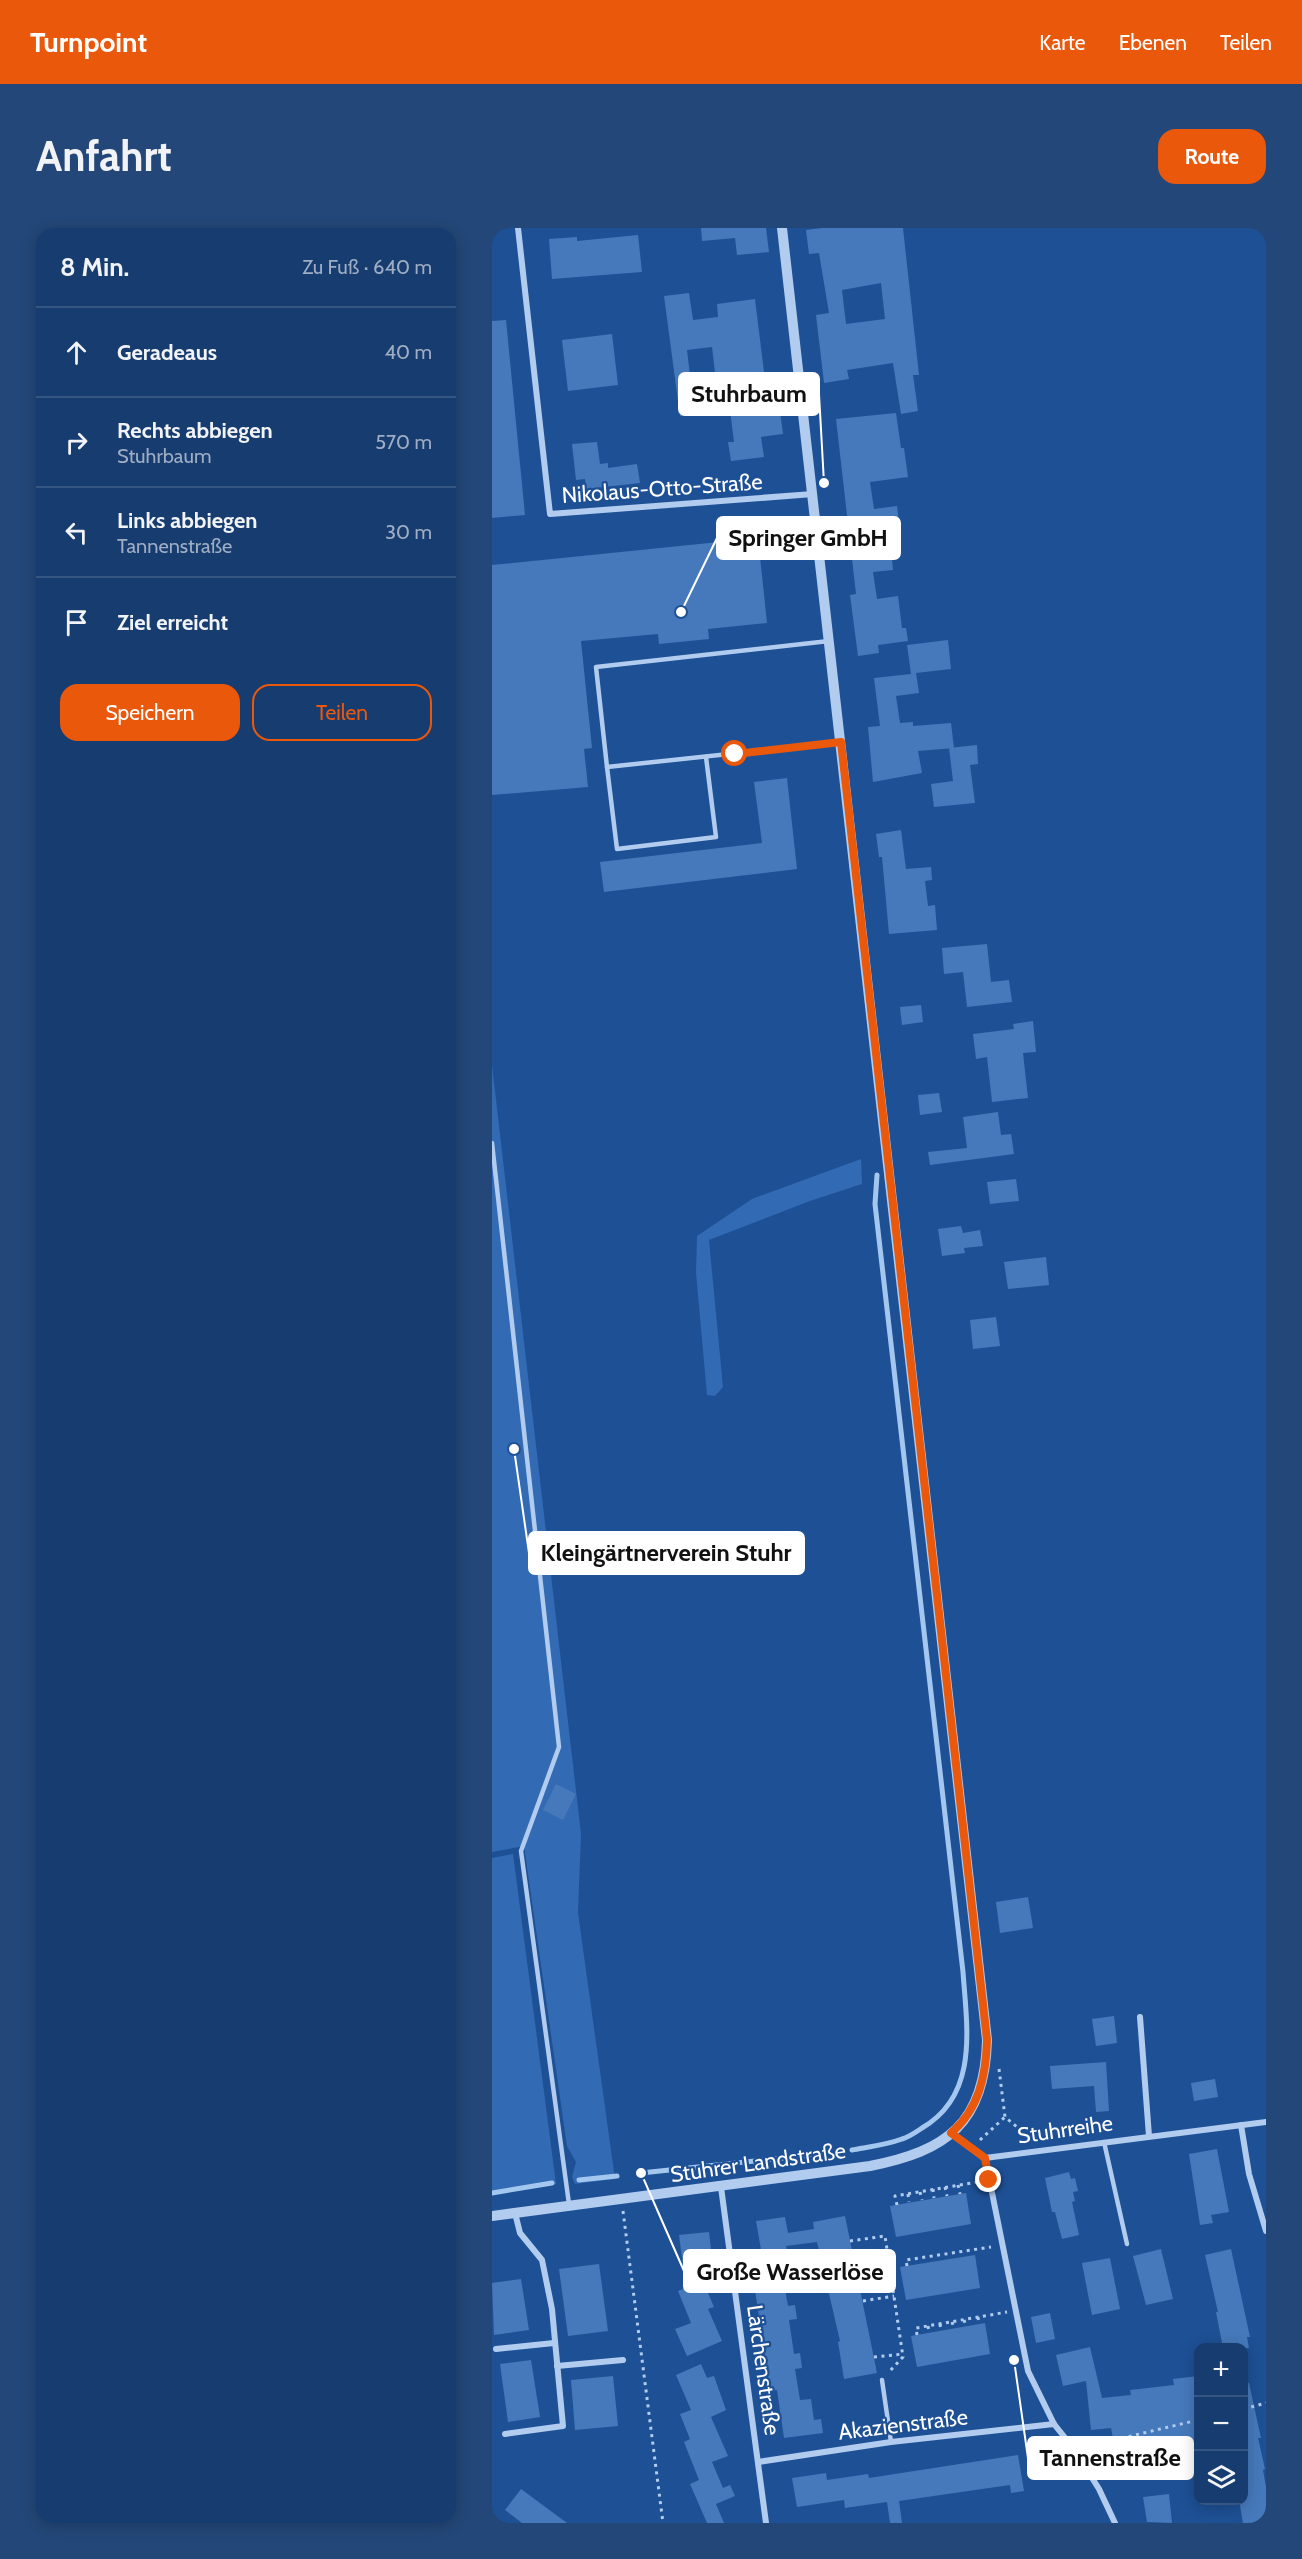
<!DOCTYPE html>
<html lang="de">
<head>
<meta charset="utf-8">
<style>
	:root { --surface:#163c70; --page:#234778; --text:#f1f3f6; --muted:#9eadc3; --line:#355683; --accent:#ea580c }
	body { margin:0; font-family:Cabin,sans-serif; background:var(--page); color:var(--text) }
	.controls { position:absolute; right:18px; bottom:18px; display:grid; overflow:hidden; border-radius:12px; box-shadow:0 3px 15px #0003 }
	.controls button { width:54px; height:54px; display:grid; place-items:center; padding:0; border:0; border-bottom:2px solid var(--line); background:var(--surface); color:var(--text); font:30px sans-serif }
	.stop { position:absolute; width:18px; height:18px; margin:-14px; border:4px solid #ea580c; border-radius:50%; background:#fff }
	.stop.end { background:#ea580c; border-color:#fff; box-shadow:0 2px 6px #0008 }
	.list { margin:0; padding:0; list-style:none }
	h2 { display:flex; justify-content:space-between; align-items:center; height:78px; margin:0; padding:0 24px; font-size:26px }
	h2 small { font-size:20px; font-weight:400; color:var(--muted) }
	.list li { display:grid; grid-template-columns:39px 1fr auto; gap:18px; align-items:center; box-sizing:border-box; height:90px; padding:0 24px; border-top:2px solid var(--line) }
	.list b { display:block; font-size:22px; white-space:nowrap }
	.list p { margin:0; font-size:20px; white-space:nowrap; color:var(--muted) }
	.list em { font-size:20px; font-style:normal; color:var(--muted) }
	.actions { display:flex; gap:12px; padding:18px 24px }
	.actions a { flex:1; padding:14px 0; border:2px solid var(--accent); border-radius:18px; text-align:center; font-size:21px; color:var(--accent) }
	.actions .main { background:var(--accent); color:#fff }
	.icon { flex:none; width:33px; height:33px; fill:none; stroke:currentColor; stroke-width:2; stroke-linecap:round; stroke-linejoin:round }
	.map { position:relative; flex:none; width:774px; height:2295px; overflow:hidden; border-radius:18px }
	header { display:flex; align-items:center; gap:36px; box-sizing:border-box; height:84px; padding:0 30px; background:var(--accent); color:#fff }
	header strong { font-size:28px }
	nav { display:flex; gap:33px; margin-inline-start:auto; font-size:21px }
	.intro { display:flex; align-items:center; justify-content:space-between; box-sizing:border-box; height:144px; padding:0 36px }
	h1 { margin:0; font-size:42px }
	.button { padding:15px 27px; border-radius:18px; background:var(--accent); color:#fff; font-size:21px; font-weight:700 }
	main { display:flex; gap:36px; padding:0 36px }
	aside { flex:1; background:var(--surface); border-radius:18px; box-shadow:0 3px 15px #0003 }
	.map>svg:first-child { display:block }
	.green { fill:#326ab3 }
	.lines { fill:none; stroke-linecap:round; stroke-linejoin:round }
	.stream { stroke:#a4c7f0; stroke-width:5 }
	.building { fill:#4679bb; fill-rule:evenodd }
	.path { stroke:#b1ccef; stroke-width:3; stroke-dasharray:3 4.5; stroke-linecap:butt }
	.service { stroke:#b1ccef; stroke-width:4.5 }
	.minor { stroke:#b1ccef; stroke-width:6 }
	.tertiary { stroke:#b1ccef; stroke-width:10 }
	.route { stroke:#ea580c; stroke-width:8 }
	.labels { text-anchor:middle; stroke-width:4.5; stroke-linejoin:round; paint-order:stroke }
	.street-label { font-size:22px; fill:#fff; stroke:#1e5095 }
	.leader { fill:none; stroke:#fff; stroke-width:2 }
	.callout-dot { fill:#fff; stroke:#1e5095; stroke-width:2 }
	.callout { fill:#fff; stroke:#fff; stroke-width:2 }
	.callout-label { font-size:24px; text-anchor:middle; font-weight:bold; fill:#111 }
</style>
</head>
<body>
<header>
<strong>Turnpoint</strong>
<nav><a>Karte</a><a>Ebenen</a><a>Teilen</a></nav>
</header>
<div class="intro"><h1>Anfahrt</h1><a class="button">Route</a></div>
<main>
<aside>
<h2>8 Min.<small>Zu Fuß · 640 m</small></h2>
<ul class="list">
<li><svg class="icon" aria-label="ahead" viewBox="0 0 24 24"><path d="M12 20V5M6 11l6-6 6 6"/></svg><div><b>Geradeaus</b></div><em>40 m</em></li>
<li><svg class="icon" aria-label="right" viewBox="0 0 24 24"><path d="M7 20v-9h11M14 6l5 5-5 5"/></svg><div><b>Rechts abbiegen</b><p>Stuhrbaum</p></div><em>570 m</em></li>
<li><svg class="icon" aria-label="left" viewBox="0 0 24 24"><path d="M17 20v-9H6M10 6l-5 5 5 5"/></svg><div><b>Links abbiegen</b><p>Tannenstraße</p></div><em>30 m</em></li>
<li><svg class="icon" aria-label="arrive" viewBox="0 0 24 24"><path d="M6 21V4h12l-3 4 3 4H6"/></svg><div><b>Ziel erreicht</b></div></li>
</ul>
<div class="actions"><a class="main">Speichern</a><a>Teilen</a></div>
</aside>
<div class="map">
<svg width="774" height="2295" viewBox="0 0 774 2295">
	<rect width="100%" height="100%" fill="#1e5095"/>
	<g class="green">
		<path d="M 0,837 L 89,1606 L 86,1685 L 123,1951 L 83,1956 L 80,1949 L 84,1934 L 75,1918 L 32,1618 L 0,1624 Z"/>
		<path d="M 369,931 L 370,956 L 318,973 L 217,1012 L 231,1159 L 223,1168 L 215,1167 L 204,1045 L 205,1008 L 260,971 Z"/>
		<path d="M 21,1626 L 64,1956 L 0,1967 L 0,1630 Z"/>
	</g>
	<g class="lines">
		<g class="stream">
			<path d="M 360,1922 C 376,1919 394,1917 410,1911 C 417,1909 424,1904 430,1900 C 487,1867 475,1800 471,1744 L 383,976 L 385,947"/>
			<path d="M 149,1945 L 339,1925"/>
			<path d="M 87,1952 L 125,1948"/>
			<path d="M 0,1965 L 60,1955"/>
		</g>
	</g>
	<g class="building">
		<path d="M 209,0 L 274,0 L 277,24 L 245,27 L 243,10 L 210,13 Z"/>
		<path d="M 330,0 L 411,0 L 427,147 L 421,147 L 426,183 L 409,186 L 401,135 L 355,142 L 357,151 L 332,155 L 324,87 L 337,85 L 327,25 L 317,26 L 314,2 ZM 389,55 L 393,91 L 354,96 L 350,62 Z"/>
		<path d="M 146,7 L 150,44 L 60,51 L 57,11 L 85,9 L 85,13 Z"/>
		<path d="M 197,65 L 201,92 L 226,89 L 225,76 L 263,71 L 273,152 L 289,150 L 292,175 L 287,176 L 291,206 L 269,209 L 272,229 L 239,233 L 236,214 L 242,214 L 238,182 L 188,188 L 172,68 ZM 220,119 L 224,153 L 199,156 L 195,122 Z"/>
		<path d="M 14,92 L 33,287 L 0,290 L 0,93 Z"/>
		<path d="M 120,106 L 126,157 L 76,163 L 70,112 Z"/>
		<path d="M 404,185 L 409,220 L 412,220 L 416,249 L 378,254 L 382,281 L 405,278 L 407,294 L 378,298 L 380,324 L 399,322 L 401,342 L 381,344 L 385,371 L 406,368 L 410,400 L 414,400 L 416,413 L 386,417 L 387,425 L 366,428 L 358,367 L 364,366 L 344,191 Z"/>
		<path d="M 105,214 L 108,236 L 116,235 L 116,240 L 145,236 L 148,255 L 94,261 L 93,251 L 84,252 L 80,216 Z"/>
		<path d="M 266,310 L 275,395 L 216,401 L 217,411 L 167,416 L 166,406 L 89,413 L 100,520 L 92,521 L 96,559 L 0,567 L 0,337 Z"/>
		<path d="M 456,412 L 459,441 L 424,445 L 427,465 L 404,468 L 408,495 L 421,494 L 421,498 L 459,495 L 462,520 L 426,523 L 430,545 L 381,554 L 376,499 L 388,498 L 382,450 L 419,446 L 415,417 Z"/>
		<path d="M 485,517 L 486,536 L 478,537 L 483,575 L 442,579 L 439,556 L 461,553 L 457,520 Z"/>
		<path d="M 295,550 L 305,641 L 112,664 L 108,634 L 270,615 L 262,554 Z"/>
		<path d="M 409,602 L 414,641 L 439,639 L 440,652 L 433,653 L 436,678 L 443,677 L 445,702 L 397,706 L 390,629 L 387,629 L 384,606 Z"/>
		<path d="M 495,716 L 499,754 L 517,752 L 520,774 L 475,779 L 471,744 L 452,746 L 450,720 Z"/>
		<path d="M 429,777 L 431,794 L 410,797 L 408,779 Z"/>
		<path d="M 541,793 L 544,824 L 531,825 L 536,870 L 500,874 L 495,829 L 484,831 L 481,806 L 522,801 L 521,796 Z"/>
		<path d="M 447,865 L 450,884 L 428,887 L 426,867 Z"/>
		<path d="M 506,884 L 509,907 L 519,906 L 522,926 L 438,937 L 436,924 L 475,920 L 471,889 Z"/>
		<path d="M 524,951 L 527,973 L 498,976 L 495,954 Z"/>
		<path d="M 469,998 L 471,1005 L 488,1002 L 491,1018 L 472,1020 L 473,1025 L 450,1028 L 446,1001 Z"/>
		<path d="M 554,1029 L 557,1057 L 516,1061 L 512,1034 Z"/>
		<path d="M 504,1089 L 508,1118 L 481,1121 L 478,1092 Z"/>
		<path d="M 64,1556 L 84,1566 L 71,1592 L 51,1582 Z"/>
		<path d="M 536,1669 L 541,1700 L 508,1705 L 504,1674 Z"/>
		<path d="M 622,1788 L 625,1815 L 604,1818 L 600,1791 Z"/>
		<path d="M 614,1834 L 617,1883 L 604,1884 L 602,1858 L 560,1861 L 558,1838 Z"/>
		<path d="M 723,1851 L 726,1869 L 702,1873 L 699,1855 Z"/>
		<path d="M 725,1921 L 737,1984 L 719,1987 L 721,1995 L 708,1997 L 697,1926 Z"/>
		<path d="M 577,1944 L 579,1951 L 583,1950 L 586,1963 L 581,1964 L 583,1973 L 580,1974 L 587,2007 L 570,2011 L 563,1984 L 560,1984 L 553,1950 Z"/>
		<path d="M 474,1965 L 479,1996 L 404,2009 L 398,1978 Z"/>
		<path d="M 353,1988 L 385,2145 L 352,2151 L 346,2114 L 348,2113 L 325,2014 L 294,2018 L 298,2043 L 290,2044 L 296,2078 L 303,2077 L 305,2091 L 297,2092 L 302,2126 L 308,2125 L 310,2140 L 303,2141 L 308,2172 L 319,2171 L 322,2192 L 329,2191 L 331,2205 L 292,2210 L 285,2162 L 278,2163 L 259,2035 L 271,2033 L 264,1993 L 293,1989 L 296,2005 L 322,2001 L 321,1994 Z"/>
		<path d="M 217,2004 L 221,2039 L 215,2040 L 224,2062 L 216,2065 L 222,2079 L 216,2081 L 230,2113 L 195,2128 L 183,2101 L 199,2095 L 186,2063 L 194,2060 L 187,2007 Z"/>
		<path d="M 669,2021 L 681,2071 L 654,2077 L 641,2028 Z"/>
		<path d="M 739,2021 L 758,2109 L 755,2109 L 757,2120 L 731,2120 L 724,2084 L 726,2084 L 713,2027 Z"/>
		<path d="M 483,2027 L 488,2060 L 414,2072 L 408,2039 Z"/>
		<path d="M 618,2030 L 628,2081 L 600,2087 L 590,2035 Z"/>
		<path d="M 107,2036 L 116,2103 L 76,2108 L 67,2041 Z"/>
		<path d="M 29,2051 L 37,2102 L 2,2107 L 0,2055 Z"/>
		<path d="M 558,2085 L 563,2111 L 544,2115 L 539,2089 Z"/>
		<path d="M 493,2095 L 498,2126 L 425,2139 L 419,2108 Z"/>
		<path d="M 598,2119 L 610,2170 L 639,2167 L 638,2162 L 682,2157 L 681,2151 L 706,2148 L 706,2230 L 628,2247 L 619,2200 L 599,2202 L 594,2153 L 571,2158 L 564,2127 Z"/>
		<path d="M 39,2132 L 48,2189 L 16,2194 L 8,2136 Z"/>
		<path d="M 209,2136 L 215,2150 L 222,2148 L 234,2182 L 219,2189 L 236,2228 L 220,2234 L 231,2260 L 238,2257 L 243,2268 L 224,2276 L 232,2295 L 215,2295 L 198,2256 L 207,2252 L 192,2214 L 198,2211 L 188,2186 L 199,2182 L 184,2147 Z"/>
		<path d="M 121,2148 L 126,2198 L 83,2202 L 79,2152 Z"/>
		<path d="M 757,2155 L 769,2210 L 766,2210 L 773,2241 L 771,2242 L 774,2259 L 774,2295 L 751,2295 L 747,2272 L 752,2272 L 752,2156 Z"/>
		<path d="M 526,2227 L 532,2263 L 519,2265 L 518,2257 L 407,2273 L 410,2295 L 398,2295 L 395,2274 L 353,2280 L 352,2272 L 305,2279 L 300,2250 L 334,2245 L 335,2252 L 376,2246 L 377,2250 Z"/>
		<path d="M 29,2261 L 75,2295 L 30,2295 L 13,2282 Z"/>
		<path d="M 677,2266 L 680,2295 L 655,2294 L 651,2269 Z"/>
	</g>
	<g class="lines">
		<g class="path">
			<path d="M 507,1841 L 513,1889 L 542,1913"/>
			<path d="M 488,1912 L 513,1889"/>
			<path d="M 466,1957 L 468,1966"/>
			<path d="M 453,1959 L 455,1968"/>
			<path d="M 441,1961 L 442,1970"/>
			<path d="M 428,1964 L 430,1972"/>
			<path d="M 416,1966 L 417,1974"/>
			<path d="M 405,1977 L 403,1968 L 486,1954"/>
			<path d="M 131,1983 L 171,2295"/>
			<path d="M 358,2013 L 393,2008 L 411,2129 L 397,2144"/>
			<path d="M 415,2038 L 414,2032 L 499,2019"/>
			<path d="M 371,2073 L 402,2068"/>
			<path d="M 486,2089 L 487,2096"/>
			<path d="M 472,2092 L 474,2098"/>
			<path d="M 460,2094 L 462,2100"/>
			<path d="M 448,2096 L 449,2103"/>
			<path d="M 436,2098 L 437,2105"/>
			<path d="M 425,2107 L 424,2100 L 515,2084"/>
			<path d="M 382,2129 L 411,2126"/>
			<path d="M 752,2181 L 774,2175"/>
			<path d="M 593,2219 L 706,2192"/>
		</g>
		<g class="service">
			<path d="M 337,413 L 104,439 L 115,539 L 349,514"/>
			<path d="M 115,539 L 125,621 L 224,609 L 214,529"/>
			<path d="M 0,915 L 67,1519 L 29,1623 L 77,1976"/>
			<path d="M 612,1914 L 635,2016"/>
			<path d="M 390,2152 L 399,2214"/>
		</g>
		<g class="minor">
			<path d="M 26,0 L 58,286 L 321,266"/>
			<path d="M 648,1789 L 657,1908"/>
			<path d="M 749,1897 L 757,1946 L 774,2003"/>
			<path d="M 459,1905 L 493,1930 L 536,2143 L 562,2196 L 582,2221 L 607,2261 L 623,2295"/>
			<path d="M 493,1930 L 774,1894"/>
			<path d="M 229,1959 L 274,2295"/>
			<path d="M 4,2121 L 62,2115"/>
			<path d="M 65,2138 L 131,2132"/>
			<path d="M 13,2206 L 71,2198 L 60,2081 L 50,2032 L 28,2005 L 23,1985"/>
			<path d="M 266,2234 L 399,2214 L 562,2196"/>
		</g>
		<path class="tertiary" d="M 0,1988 L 378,1938 C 455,1923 493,1895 495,1812 L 290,0"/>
	</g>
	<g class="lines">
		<path class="route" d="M 243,526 L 349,514 L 495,1812 C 494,1848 487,1881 459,1905 L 493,1930 L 497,1952"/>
	</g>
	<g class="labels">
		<g class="street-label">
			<text transform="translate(170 260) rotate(-4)" y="8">Nikolaus-Otto-Straße</text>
			<text transform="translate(573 1901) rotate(-8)" y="8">Stuhrreihe</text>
			<text transform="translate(266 1934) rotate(-8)" y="8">Stuhrer Landstraße</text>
			<text transform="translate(272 2142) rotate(82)" y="8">Lärchenstraße</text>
			<text transform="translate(411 2196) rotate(-7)" y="8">Akazienstraße</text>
		</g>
	</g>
	<path class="leader" d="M332 255L327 166M189 384L225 310M22 1221L37 1325M149 1945L192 2043M522 2132L536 2230"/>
	<g class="callout-dot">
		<circle cx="332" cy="255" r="6"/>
		<circle cx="189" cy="384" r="6"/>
		<circle cx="22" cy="1221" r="6"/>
		<circle cx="149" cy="1945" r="6"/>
		<circle cx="522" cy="2132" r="6"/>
	</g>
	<g class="callout">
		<rect x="187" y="145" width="140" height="42" rx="6"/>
		<rect x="225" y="289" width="183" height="42" rx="6"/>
		<rect x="37" y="1304" width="275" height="42" rx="6"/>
		<rect x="192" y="2022" width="211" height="42" rx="6"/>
		<rect x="536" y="2209" width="165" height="42" rx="6"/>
	</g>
	<g class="callout-label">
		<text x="257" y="174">Stuhrbaum</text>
		<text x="316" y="318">Springer GmbH</text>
		<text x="174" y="1333">Kleingärtnerverein Stuhr</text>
		<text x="298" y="2052">Große Wasserlöse</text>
		<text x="618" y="2238">Tannenstraße</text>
	</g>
</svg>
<div class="controls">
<button>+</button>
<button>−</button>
<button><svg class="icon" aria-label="layers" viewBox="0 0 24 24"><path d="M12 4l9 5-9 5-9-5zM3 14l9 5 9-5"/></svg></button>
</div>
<div class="stop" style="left:243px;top:526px"></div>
<div class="stop end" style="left:497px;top:1952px"></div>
</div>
</main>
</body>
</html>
